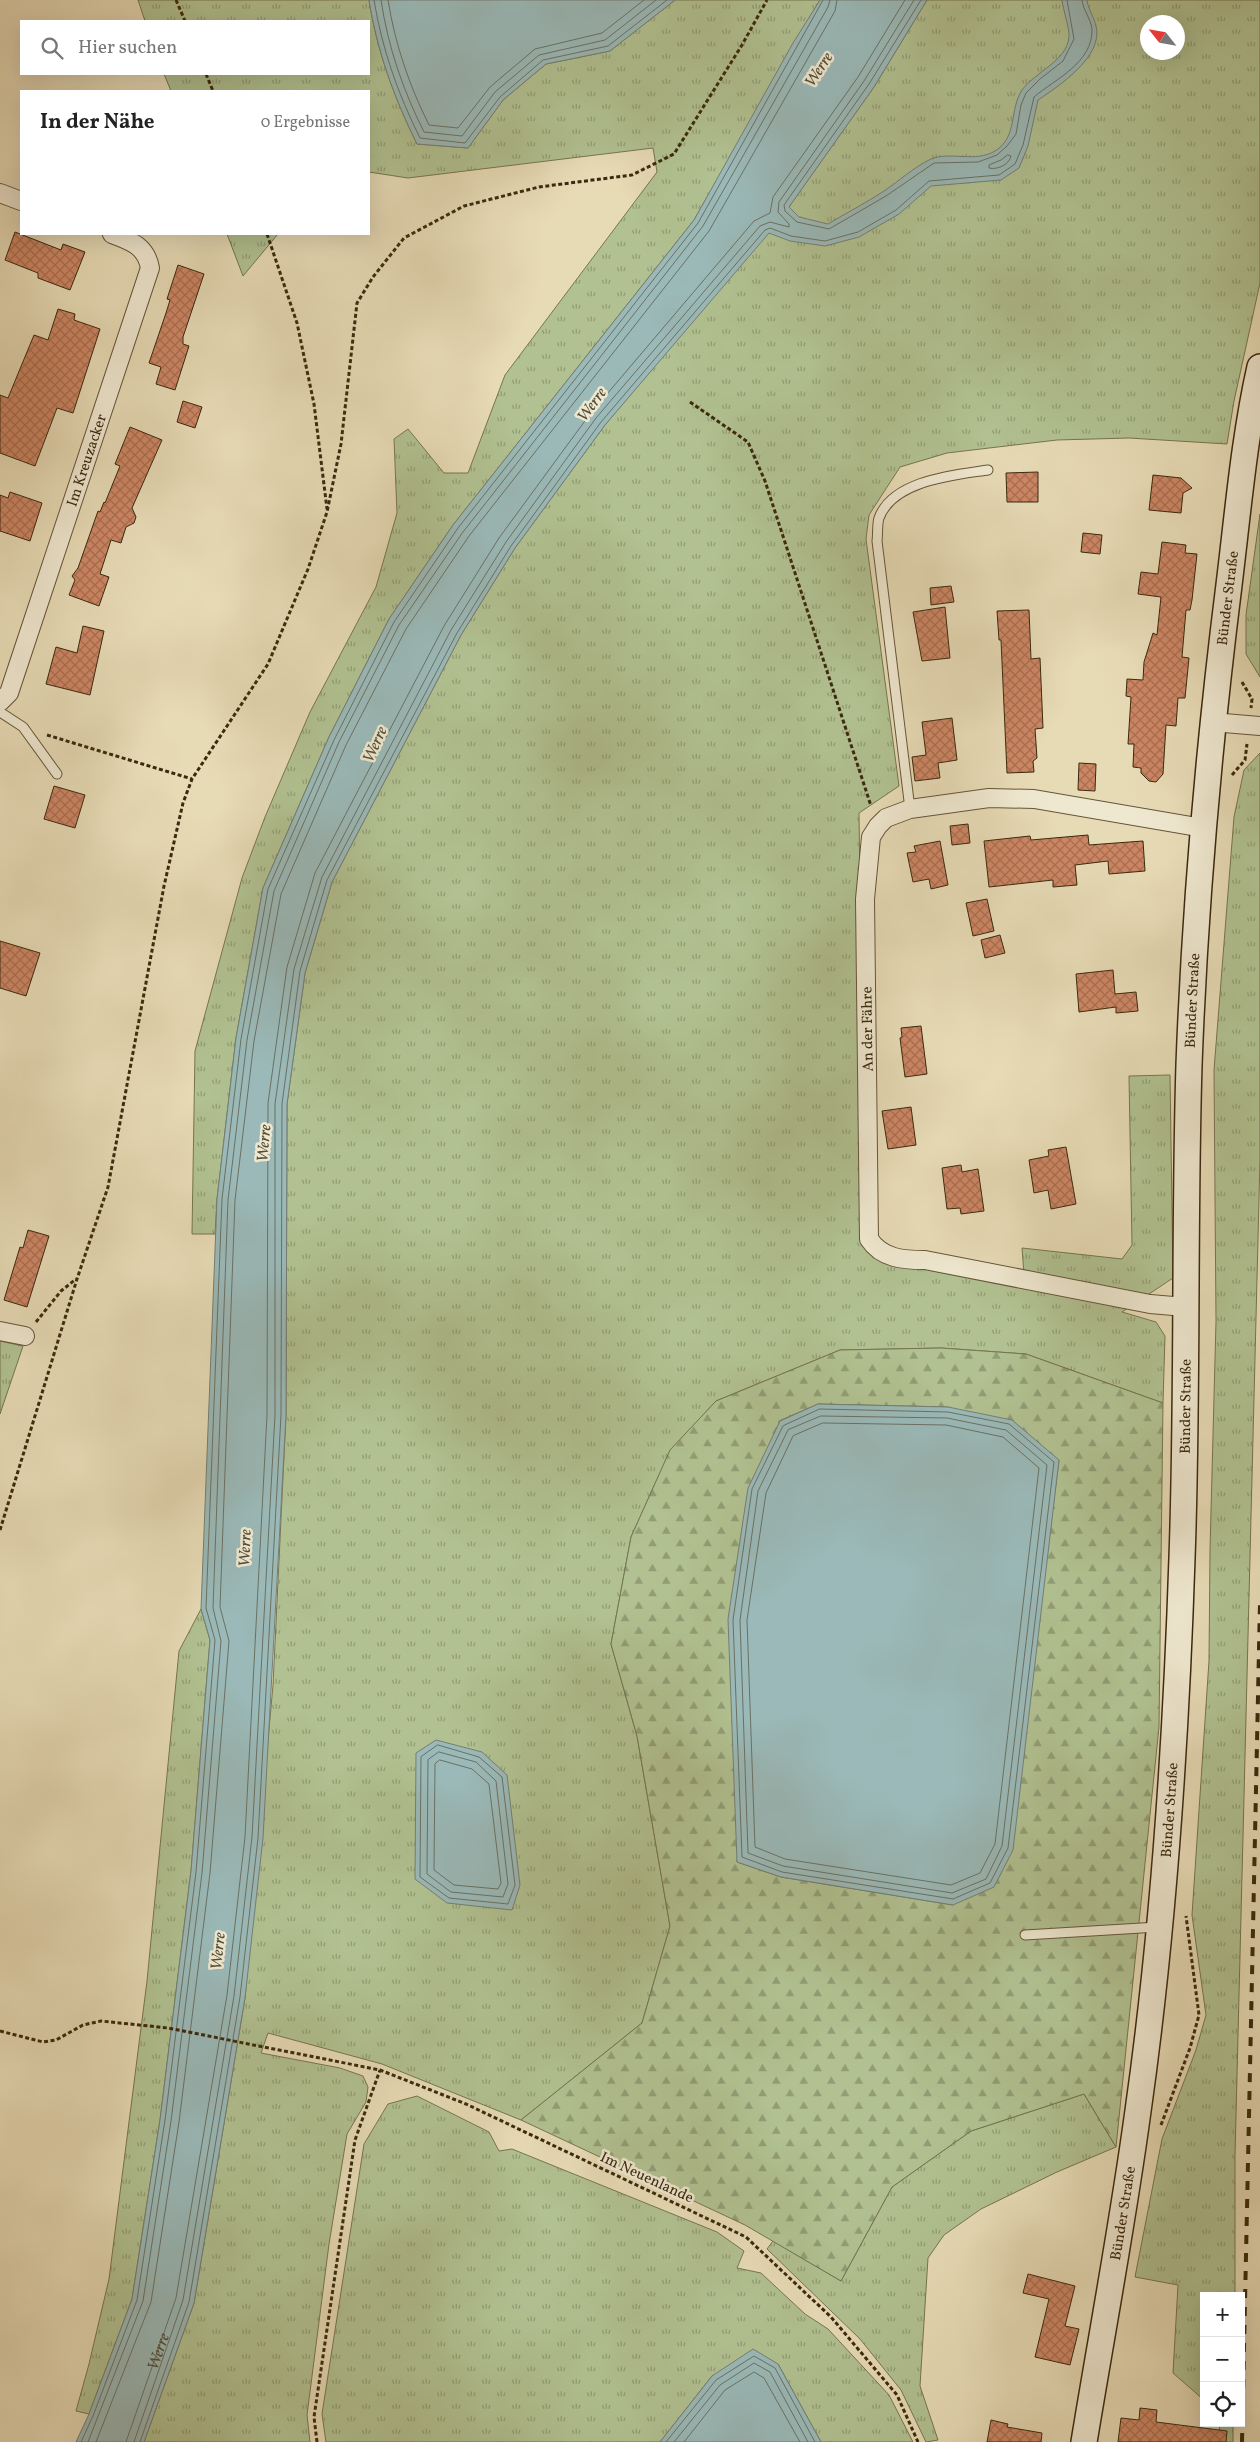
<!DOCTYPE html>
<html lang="de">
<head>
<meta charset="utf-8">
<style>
	:root { --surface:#fff; --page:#f6f6f6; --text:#222; --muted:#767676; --line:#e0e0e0 }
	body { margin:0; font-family:Vollkorn,serif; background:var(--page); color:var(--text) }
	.controls { position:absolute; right:15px; bottom:15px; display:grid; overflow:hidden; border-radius:0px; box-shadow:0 5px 20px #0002 }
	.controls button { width:45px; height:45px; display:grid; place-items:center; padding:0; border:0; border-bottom:1px solid var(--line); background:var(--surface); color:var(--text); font:25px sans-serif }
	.compass { position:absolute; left:1140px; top:15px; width:45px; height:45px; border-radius:50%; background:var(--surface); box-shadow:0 5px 20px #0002; rotate:301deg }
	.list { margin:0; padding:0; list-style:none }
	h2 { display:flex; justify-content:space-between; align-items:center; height:65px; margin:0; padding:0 20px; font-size:21px }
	h2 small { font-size:16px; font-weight:400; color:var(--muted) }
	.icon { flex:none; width:28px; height:28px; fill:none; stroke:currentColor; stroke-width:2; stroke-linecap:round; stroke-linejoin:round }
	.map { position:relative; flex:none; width:1260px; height:2442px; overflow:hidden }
	.search { position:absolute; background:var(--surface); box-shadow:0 5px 20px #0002; left:20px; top:20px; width:350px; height:55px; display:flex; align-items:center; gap:12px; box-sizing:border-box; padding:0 18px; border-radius:0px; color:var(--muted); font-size:19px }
	.panel { position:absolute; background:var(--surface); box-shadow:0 5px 20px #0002; left:20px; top:90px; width:350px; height:145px; border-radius:0px }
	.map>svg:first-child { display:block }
	.grass { fill:url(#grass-tufts); stroke:#767550; fill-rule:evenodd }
	.forest { fill:url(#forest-firs); stroke:#767550; fill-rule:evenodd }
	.water { fill:#9ab9b8; stroke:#747f74 }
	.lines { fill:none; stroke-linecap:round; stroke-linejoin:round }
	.shore { stroke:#6a7163; stroke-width:1 }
	.building { fill:url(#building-cross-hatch); stroke:#3b290e }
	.service-casing { stroke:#665638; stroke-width:11 }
	.minor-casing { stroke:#665638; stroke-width:20 }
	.secondary-casing { stroke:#3b290e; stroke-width:28 }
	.path { stroke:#3b290e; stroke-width:3; stroke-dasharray:4 2.5; stroke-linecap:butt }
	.service { stroke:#efe8d0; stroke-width:9 }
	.minor { stroke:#efe8d0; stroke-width:18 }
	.secondary { stroke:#efe8d0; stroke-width:25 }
	.rail { stroke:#3b290e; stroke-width:4; stroke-dasharray:9 9; stroke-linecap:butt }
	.labels { text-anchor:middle; stroke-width:5; stroke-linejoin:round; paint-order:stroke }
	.street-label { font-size:15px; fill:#3b290e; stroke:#efe8d0 }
	.water-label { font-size:16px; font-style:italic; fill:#534d38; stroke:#efe8d0 }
</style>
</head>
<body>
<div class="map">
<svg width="1260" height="2442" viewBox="0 0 1260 2442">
	<defs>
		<pattern id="grass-tufts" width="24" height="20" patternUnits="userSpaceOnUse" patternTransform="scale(1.25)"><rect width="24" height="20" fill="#b1c191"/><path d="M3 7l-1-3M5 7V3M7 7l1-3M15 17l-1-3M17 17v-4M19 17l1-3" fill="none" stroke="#919d75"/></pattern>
		<pattern id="forest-firs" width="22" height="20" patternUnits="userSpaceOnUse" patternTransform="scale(1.25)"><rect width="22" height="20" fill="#b1c191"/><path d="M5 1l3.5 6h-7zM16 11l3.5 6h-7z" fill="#919d75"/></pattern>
		<pattern id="building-cross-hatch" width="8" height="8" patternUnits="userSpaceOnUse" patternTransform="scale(1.25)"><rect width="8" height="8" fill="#cd8664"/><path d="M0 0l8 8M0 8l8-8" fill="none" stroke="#a86e51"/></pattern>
	</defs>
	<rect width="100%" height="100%" fill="#e7dbb6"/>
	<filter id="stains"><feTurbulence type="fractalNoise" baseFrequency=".004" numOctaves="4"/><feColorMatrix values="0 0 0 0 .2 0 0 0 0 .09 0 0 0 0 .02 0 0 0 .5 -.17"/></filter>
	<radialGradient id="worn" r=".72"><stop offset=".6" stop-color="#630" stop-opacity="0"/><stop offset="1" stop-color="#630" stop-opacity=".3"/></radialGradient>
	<g class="grass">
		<path d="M 138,0 L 369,0 C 377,51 394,97 417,144 L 468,148 L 503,100 L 546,64 L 610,51 L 675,0 L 820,0 L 694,220 L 453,525 L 389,619 L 329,737 L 263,888 L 236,1038 L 217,1199 L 215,1234 L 192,1234 L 195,1051 L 242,878 L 265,817 L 310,712 L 376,587 L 397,513 L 394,439 L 408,429 L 444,473 L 468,473 L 505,375 L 657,172 L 653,148 L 408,178 L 369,172 L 369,91 L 171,91 L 164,74 L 369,74 L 369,21 L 145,21 Z"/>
		<path d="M 927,0 L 1260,0 L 1260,283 L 1234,401 L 1227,444 L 1129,438 L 1057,440 L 947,453 L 900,467 L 869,515 L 866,539 L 899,786 L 859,813 L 865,1243 L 1025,1287 L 1022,1248 L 1122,1259 L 1132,1245 L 1129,1076 L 1170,1075 L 1173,1278 L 1122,1312 L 1156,1322 L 1165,1336 L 1163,1403 L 1026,1354 L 941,1348 L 840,1350 L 716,1401 L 670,1451 L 631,1537 L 611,1644 L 637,1736 L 670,1926 L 642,2023 L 521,2120 L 382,2064 L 268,2033 L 261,2053 L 340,2068 L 363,2076 L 368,2087 L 366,2102 L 347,2134 L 329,2244 L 307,2415 L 310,2442 L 144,2442 L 194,2303 L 245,1998 L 273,1685 L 286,1415 L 287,1104 L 305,973 L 332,882 L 461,635 L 515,548 L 605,425 L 788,208 L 874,87 ZM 1148,22 L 1178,22 L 1178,52 L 1148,52 Z"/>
		<path d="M 227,234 L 278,234 L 243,276 Z"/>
		<path d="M 1260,514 L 1260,677 L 1246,654 L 1246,615 Z"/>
		<path d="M 1260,753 L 1260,1159 L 1235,2155 L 1235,2296 L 1204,2296 L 1204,2400 L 1173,2373 L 1178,2285 L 1135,2277 L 1162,2139 L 1196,2050 L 1206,2015 L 1192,1915 L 1209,1661 L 1210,1550 L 1216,1321 L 1214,1070 L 1234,817 L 1244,770 Z"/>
		<path d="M 0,1341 L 23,1346 L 0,1414 Z"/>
		<path d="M 201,1609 L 210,1640 L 191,1871 L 160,2120 L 132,2299 L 89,2414 L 76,2411 L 89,2364 L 109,2279 L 147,1981 L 179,1651 Z"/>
		<path d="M 1084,2094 L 1116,2147 L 1057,2172 L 981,2209 L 944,2235 L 928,2258 L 920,2386 L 938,2440 L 926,2442 L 901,2390 L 860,2339 L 767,2249 L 773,2241 L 841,2281 L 892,2187 L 971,2131 Z"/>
		<path d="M 417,2096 L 489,2132 L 499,2151 L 512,2149 L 717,2232 L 744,2251 L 737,2268 L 761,2273 L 805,2314 L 828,2329 L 889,2395 L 913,2442 L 821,2442 L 778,2364 L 712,2376 L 660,2442 L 326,2442 L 322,2414 L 364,2144 L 388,2104 Z"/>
		<path d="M 1220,2423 L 1233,2423 L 1233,2442 L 1218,2442 Z"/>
	</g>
	<path class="forest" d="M 941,1348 L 1026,1354 L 1163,1403 L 1159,1727 L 1116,2147 L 1084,2094 L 971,2131 L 892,2187 L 841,2281 L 745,2225 L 521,2120 L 642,2023 L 670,1926 L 637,1736 L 611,1644 L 631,1537 L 670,1450 L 716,1401 L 840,1350 ZM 818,1404 L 948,1407 L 1059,1460 L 1036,1642 L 953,1905 L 781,1877 L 737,1862 L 779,1421 Z"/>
	<g class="water">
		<path d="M 369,0 L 675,0 L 610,51 L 546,64 L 503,100 L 468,148 L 417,144 C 394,97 377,51 369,0 Z"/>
		<path d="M 820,0 L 927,0 L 874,87 L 789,207 L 799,217 L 828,224 C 846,213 866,203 884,191 C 899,181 914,167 931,159 C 951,151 975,163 995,151 C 1018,137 1009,110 1022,90 C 1035,72 1067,61 1069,37 C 1070,29 1063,10 1062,0 L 1087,0 C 1088,9 1094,17 1096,26 C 1104,56 1059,86 1038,100 L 1028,146 L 1019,168 L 1001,180 L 931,186 L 899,214 L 859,237 L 825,246 L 790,241 L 769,233 L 605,425 L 515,548 L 461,635 L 332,882 L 305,973 L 287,1104 L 286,1415 L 263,1838 L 245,1998 L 194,2303 L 144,2442 L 76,2442 L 89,2414 L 132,2299 L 160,2120 L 191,1871 L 210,1640 L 201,1609 L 217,1199 L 236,1038 L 263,888 L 329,737 L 389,619 L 453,525 L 694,220 L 793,43 Z"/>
		<path d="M 818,1404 L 948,1407 L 1012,1420 L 1059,1460 L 1013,1850 L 994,1887 L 953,1905 L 781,1877 L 737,1862 L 728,1619 L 748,1488 L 780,1421 Z"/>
		<path d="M 436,1740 L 482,1752 L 507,1775 L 520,1885 L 512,1910 L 447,1903 L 415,1879 L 416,1753 Z"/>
		<path d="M 753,2349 L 778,2364 L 821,2442 L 660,2442 L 712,2376 Z"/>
	</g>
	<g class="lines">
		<g class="shore">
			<path d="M 374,0 C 382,49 398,94 420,138 L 465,143 L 500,97 L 543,60 L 608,46 L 667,0"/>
			<path d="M 381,0 C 388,47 403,90 424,132 L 462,136 L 495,92 L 539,55 L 605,40 L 656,0"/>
			<path d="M 388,0 C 395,44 409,85 429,125 L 458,128 L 490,87 L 535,49 L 602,33 L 644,0"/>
			<path d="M 921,0 L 869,84 L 784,205 L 785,211 L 797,222 L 829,229 L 886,196 L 934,163 L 978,162 L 997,155 L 1007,146 L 1016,134 L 1021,105 L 1026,93 L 1040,79 L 1063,61 L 1074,39 L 1067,0"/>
			<path d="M 1008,155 L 1011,156 C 1009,165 997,170 989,168 L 989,165 L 1001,160 Z"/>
			<path d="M 820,1409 L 948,1412 L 1009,1424 L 1054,1462 L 1008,1848 L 990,1883 L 953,1899 L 782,1872 L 742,1857 L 733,1620 L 752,1489 L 783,1426 Z"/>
			<path d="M 821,1416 L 947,1418 L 1006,1430 L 1047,1465 L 1002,1846 L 986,1879 L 952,1893 L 783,1866 L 748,1853 L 740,1620 L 758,1491 L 788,1430 Z"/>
			<path d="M 823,1423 L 946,1425 L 1003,1437 L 1039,1468 L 995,1844 L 980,1873 L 951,1885 L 785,1859 L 755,1847 L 747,1620 L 766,1493 L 793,1436 Z"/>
			<path d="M 438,1745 L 479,1757 L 502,1777 L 515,1885 L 508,1904 L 449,1898 L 420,1877 L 421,1757 Z"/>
			<path d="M 439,1752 L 476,1762 L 496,1781 L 508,1884 L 503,1897 L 451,1892 L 427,1874 L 428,1760 Z"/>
			<path d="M 440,1760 L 472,1769 L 489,1784 L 501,1883 L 498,1889 L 454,1885 L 434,1870 L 435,1764 Z"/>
			<path d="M 81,2442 L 93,2416 L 137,2300 L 165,2120 L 196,1872 L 215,1640 L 206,1608 L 222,1199 L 241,1039 L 268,889 L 334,740 L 394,622 L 458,528 L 698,223 L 823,0"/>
			<path d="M 88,2442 L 143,2301 L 171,2121 L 202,1873 L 221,1641 L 213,1608 L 228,1200 L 247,1040 L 274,891 L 339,742 L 399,625 L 463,532 L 703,226 L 828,7 L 830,0"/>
			<path d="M 96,2442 L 151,2302 L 179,2122 L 210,1873 L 229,1641 L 220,1607 L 235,1200 L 254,1041 L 281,894 L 346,745 L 406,629 L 469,536 L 709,231 L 835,11 L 837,0"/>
			<path id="s1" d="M 126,2442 L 176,2298 L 227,1995 L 245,1837 L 267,1415 L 268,1103 L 287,967 L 315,873 L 444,626 L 499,538 L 590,414 L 754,221 L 770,213 L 773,197 L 858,77 L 905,0"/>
			<path d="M 134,2442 L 183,2300 L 234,1996 L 252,1837 L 275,1415 L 275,1104 L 294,969 L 322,877 L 451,630 L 506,542 L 596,418 L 760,226 L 770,222 L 789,227 L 789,224 L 778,212 L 779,202 L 864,81 L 914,0"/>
			<path d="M 140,2442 L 189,2302 L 240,1997 L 258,1838 L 281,1415 L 282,1104 L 300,971 L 327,880 L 457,633 L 511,546 L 601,422 L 765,230 L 770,228 L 791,236 L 825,241 L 858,232 L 896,210 L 929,181 L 999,175 L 1015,164 L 1023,145 L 1034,97 C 1055,79 1093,63 1092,29 C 1091,19 1083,10 1082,0"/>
			<path d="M 666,2442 L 716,2380 L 754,2356 L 775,2368 L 815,2442"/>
			<path d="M 674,2442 L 720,2385 L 754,2363 L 770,2372 L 808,2442"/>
			<path d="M 684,2442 L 725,2390 L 754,2372 L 764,2378 L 800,2442"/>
		</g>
	</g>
	<g class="building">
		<path d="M 15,232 L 61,250 L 63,244 L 85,252 L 70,290 L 38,278 L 38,273 L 5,260 Z"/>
		<path d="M 178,265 L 204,274 L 183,337 L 183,344 L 189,346 L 175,390 L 156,384 L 161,367 L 149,363 L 166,313 L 170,300 L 167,299 Z"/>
		<path d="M 58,309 L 75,314 L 74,320 L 100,329 L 73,413 L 57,408 L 35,466 L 0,453 L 0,395 L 8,398 L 34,335 L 48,340 Z"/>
		<path d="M 183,401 L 202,407 L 195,428 L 177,422 Z"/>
		<path d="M 130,427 L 162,440 L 132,508 L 136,517 L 134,523 L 126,527 L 121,543 L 111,540 L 100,574 L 109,577 L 99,606 L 69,595 L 75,580 L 72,576 L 78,568 L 98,511 L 100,512 L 104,502 L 105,503 L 120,466 L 115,464 Z"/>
		<path d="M 1038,472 L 1038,502 L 1007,502 L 1006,473 Z"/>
		<path d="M 1153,475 L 1181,478 L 1192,488 L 1183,493 L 1181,513 L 1149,510 Z"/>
		<path d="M 10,492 L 42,503 L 30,541 L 0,531 L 0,495 L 8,498 Z"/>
		<path d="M 1083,533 L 1102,535 L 1100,554 L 1081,552 Z"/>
		<path d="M 1162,542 L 1186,545 L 1185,553 L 1197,554 L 1192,600 L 1190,610 L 1186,610 L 1182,657 L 1189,658 L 1185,698 L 1178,698 L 1176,726 L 1166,725 L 1163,774 L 1156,782 L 1149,781 L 1141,773 L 1141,768 L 1133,767 L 1134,744 L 1128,744 L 1131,697 L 1126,696 L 1127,679 L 1143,680 L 1144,662 L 1153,633 L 1157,635 L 1161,597 L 1138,594 L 1141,572 L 1158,574 Z"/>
		<path d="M 951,586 L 954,602 L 931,605 L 930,588 Z"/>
		<path d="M 945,607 L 950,658 L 922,661 L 913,612 Z"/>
		<path d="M 1029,610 L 1031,659 L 1040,658 L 1043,728 L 1035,729 L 1037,758 L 1033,761 L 1034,772 L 1007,773 L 1001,640 L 999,640 L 997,611 Z"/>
		<path d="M 83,626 L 104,631 L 90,695 L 46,684 L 56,647 L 77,653 Z"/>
		<path d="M 952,718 L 957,760 L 938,763 L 940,778 L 915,781 L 912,757 L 926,755 L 922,722 Z"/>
		<path d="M 1079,763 L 1096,764 L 1095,791 L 1078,790 Z"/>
		<path d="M 54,786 L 85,795 L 75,828 L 44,819 Z"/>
		<path d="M 968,824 L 970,843 L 952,845 L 950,826 Z"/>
		<path d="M 1088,835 L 1089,845 L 1143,841 L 1145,871 L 1109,874 L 1108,861 L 1075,865 L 1077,885 L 1053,887 L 1053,880 L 989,887 L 984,841 L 1030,836 L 1031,840 Z"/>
		<path d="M 940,841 L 948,885 L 931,889 L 929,879 L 913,882 L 907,853 L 916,852 L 914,846 Z"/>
		<path d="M 987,899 L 994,931 L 973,936 L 966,903 Z"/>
		<path d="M 1000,935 L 1005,953 L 985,958 L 981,940 Z"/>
		<path d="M 0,941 L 40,953 L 26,996 L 0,988 Z"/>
		<path d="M 1113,970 L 1115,994 L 1136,992 L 1138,1011 L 1116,1013 L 1116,1007 L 1079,1012 L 1076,974 Z"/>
		<path d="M 921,1026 L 927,1074 L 905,1077 L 900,1038 L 902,1037 L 901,1028 Z"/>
		<path d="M 911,1107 L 916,1145 L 888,1149 L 882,1111 Z"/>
		<path d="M 1066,1147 L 1076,1204 L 1051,1209 L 1048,1190 L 1034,1193 L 1029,1160 L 1049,1156 L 1048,1150 Z"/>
		<path d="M 961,1165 L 962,1172 L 978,1169 L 984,1211 L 961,1214 L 960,1208 L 947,1209 L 942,1168 Z"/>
		<path d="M 28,1230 L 49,1236 L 27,1307 L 4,1300 L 20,1247 L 23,1248 Z"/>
		<path d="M 1028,2274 L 1075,2286 L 1065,2326 L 1079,2329 L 1070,2365 L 1035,2357 L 1049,2299 L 1023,2293 Z"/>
		<path d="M 1140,2408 L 1157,2410 L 1156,2422 L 1227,2431 L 1226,2442 L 1118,2442 L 1121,2418 L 1139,2420 Z"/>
		<path d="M 991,2420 L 1008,2424 L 1007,2427 L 1042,2433 L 1041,2442 L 987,2442 Z"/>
	</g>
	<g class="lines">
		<g class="service-casing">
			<g id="service">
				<path d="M 0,712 L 23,727 L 57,774"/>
				<path d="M 910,809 L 877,541 C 878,534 877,524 879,518 C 893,480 955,475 988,470"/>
				<path d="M 1025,1935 L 1158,1927"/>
			</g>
		</g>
		<g class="minor-casing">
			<g id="minor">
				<path d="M 0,193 L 21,201"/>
				<path id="s2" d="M 0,702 L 9,693 L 150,268 C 146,246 131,241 112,234"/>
				<path d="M 1212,722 L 1260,726"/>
				<path d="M 1185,1307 L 1150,1304 L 925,1260 C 904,1260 882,1259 869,1239 L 865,899 L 871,837 L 878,826 L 886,818 L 910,809 L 989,798 L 1034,799 L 1203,828"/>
				<path d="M 0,1331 L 25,1336"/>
			</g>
		</g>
		<g class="secondary-casing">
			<g id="secondary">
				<path id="s3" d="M 1084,2442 C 1102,2332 1123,2222 1138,2111 C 1164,1928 1176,1742 1182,1558 C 1188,1394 1184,1229 1189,1065 C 1195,904 1209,744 1229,585 C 1238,512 1244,438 1260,367"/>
			</g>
		</g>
		<g class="path">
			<path d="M 176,0 L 185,21"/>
			<path d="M 206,74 L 213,91"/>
			<path d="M 267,234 L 297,323 L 314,404 L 327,509"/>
			<path d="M 690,402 L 748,442 L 765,481 L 871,806"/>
			<path d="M 1242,682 L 1252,699 L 1251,708"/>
			<path d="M 47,735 L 192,779"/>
			<path d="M 1232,775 L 1245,760 L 1247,744"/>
			<path d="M 36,1322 L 61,1291 L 76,1279"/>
			<path d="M 0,1530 L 77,1279 L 108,1187 L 164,886 L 183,803 L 192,779 L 268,664 L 308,569 L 327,512 L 341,444 L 357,303 L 373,277 L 404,238 L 464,206 L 539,187 L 632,175 L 674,154 L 742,45 L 767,0"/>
			<path d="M 0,2031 L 43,2042 L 56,2040 L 83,2025 L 101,2021 L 168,2028 L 380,2070 L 466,2104 L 746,2237 L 831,2317 L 897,2395 L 918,2442"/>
			<path d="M 1161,2125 L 1190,2048 L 1199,2015 L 1186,1916"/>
			<path d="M 317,2442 L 314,2417 L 355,2140 L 380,2070"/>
		</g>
		<use href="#service" class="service"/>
		<use href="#minor" class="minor"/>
		<use href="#secondary" class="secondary"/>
		<path class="rail" d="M 1242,2442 L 1260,1603"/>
	</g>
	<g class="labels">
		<g class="street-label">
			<text dy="5" stroke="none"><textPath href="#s2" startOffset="258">Im Kreuzacker</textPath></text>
			<text dy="5" stroke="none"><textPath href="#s3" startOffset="1852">Bünder Straße</textPath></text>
			<text dy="5" stroke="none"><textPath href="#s3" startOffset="1448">Bünder Straße</textPath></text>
			<text transform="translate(867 1029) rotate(-91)" y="5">An der Fähre</text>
			<text dy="5" stroke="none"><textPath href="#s3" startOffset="1042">Bünder Straße</textPath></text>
			<text dy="5" stroke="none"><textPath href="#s3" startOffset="638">Bünder Straße</textPath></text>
			<text transform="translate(647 2177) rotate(25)" y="5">Im Neuenlande</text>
			<text dy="5" stroke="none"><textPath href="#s3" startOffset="232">Bünder Straße</textPath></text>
		</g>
		<g class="water-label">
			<text transform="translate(818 69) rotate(-57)" y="6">Werre</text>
			<text transform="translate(591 404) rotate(-54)" y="6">Werre</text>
			<text transform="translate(374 744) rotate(-66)" y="6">Werre</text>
			<text transform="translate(263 1143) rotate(-85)" y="6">Werre</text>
			<text transform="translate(244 1548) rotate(-88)" y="6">Werre</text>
			<text transform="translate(217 1951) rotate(-84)" y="6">Werre</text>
			<text dy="6" stroke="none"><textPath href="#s1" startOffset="96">Werre</textPath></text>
		</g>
	</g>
	<rect width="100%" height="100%" filter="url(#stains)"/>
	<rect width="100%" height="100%" fill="url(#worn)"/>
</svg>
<div class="controls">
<button>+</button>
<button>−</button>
<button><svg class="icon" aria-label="locate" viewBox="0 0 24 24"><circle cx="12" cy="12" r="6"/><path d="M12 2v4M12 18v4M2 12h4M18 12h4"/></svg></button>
</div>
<svg class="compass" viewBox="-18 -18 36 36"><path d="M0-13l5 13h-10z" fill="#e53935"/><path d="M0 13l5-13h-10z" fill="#767676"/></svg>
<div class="search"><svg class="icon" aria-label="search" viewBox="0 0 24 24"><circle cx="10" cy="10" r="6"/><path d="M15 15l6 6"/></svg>Hier suchen</div>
<section class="panel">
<h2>In der Nähe<small>0 Ergebnisse</small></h2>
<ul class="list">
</ul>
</section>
</div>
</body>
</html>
